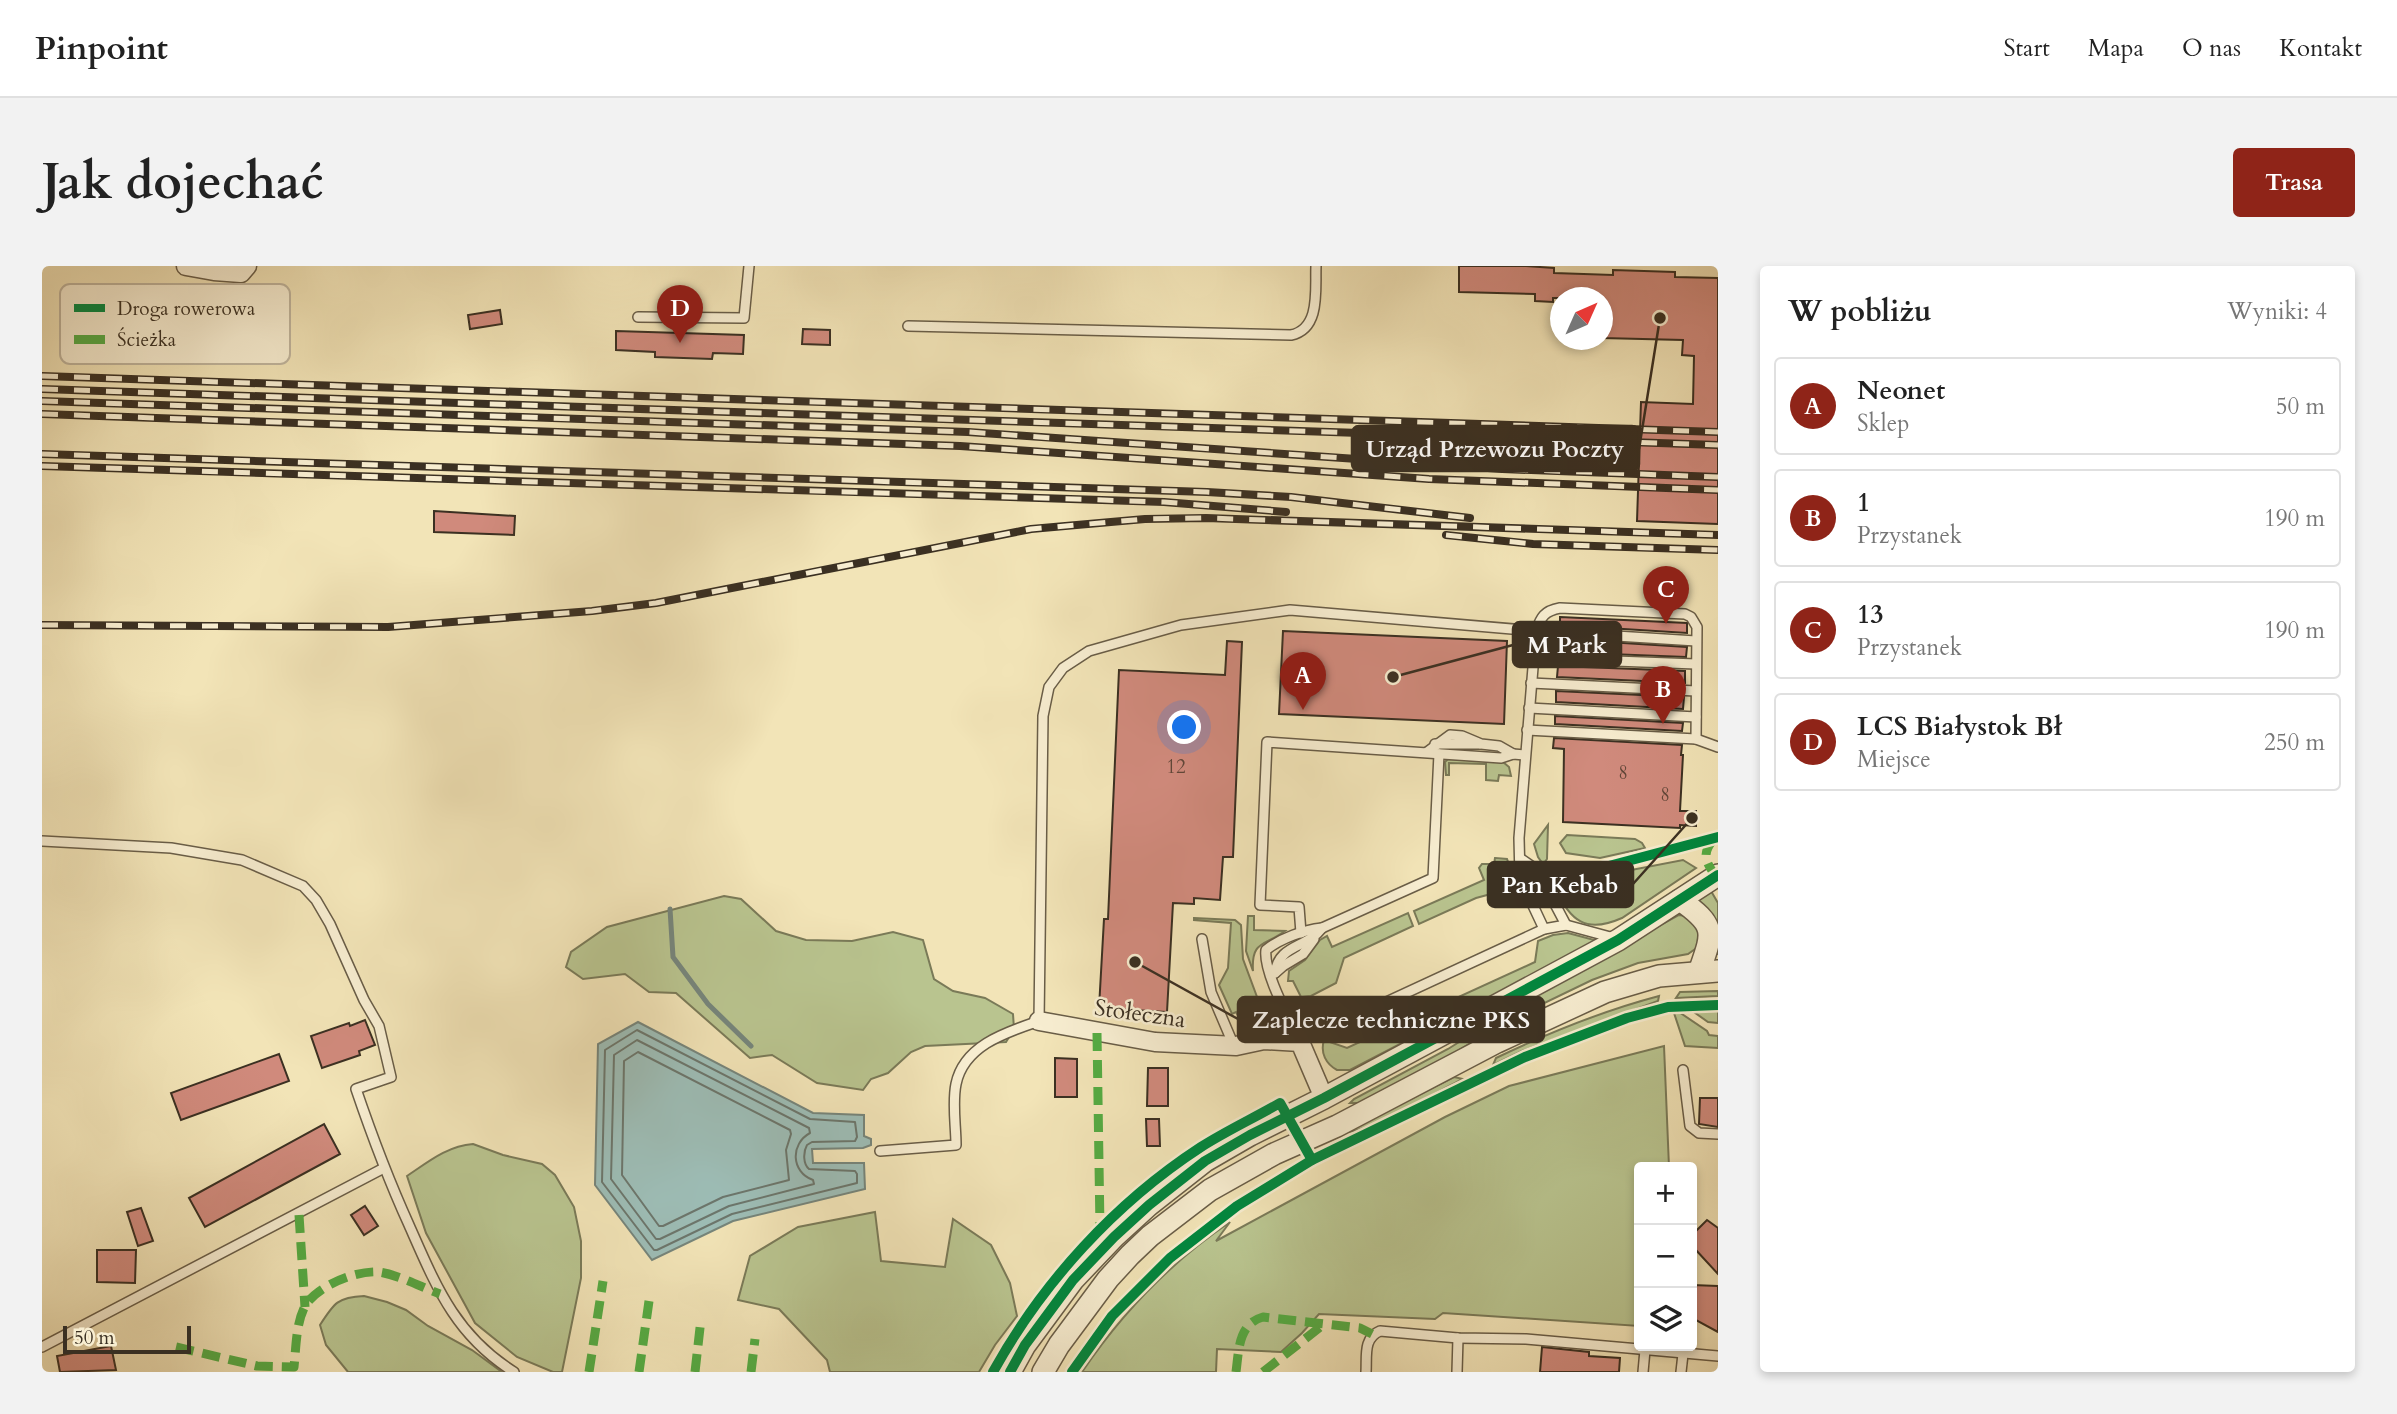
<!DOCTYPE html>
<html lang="pl">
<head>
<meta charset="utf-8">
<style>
	:root { --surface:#fff; --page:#f2f2f2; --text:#222; --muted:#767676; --line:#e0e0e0; --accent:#8f2418 }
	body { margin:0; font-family:Cardo,serif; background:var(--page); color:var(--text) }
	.controls { position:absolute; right:21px; bottom:21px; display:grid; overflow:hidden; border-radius:7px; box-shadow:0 4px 10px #0003 }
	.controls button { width:63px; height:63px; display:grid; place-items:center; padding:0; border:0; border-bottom:2px solid var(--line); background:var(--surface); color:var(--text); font:35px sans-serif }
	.compass { position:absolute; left:1508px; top:21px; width:63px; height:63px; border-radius:50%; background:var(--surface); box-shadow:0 4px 10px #0003; rotate:45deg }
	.scale { position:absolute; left:21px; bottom:18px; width:128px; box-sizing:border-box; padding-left:7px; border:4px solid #3b3022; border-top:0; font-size:19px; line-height:24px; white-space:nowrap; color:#3b3022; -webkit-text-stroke:5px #f7edd0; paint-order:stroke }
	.you { position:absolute; left:1143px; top:462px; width:24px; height:24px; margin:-18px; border:5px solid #fff; border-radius:50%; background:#1a73e8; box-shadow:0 0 0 10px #1a73e833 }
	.badge { display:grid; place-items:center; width:46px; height:46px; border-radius:50%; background:var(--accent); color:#fff; font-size:23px; font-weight:700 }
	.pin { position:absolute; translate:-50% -58px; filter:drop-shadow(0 2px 4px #0008) }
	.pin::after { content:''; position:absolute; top:37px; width:24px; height:21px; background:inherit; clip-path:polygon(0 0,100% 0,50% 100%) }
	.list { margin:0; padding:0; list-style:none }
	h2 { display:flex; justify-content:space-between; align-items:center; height:91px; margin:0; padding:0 28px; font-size:30px }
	h2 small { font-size:23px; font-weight:400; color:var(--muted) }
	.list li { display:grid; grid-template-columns:46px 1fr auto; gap:21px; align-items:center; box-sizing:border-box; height:98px; margin:0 14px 14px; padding:0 14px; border:2px solid var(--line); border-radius:7px }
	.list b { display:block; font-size:26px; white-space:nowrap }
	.list p { margin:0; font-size:23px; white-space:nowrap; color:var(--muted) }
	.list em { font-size:23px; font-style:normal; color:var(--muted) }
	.icon { flex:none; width:38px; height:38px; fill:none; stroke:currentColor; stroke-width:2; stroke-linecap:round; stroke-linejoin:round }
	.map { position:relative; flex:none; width:1676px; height:1106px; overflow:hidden; border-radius:7px }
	header { display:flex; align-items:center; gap:42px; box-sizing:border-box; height:98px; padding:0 35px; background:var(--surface); border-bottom:2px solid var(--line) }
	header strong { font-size:33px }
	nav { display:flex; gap:38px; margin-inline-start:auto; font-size:24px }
	.intro { display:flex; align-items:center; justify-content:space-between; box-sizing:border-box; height:168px; padding:0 42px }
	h1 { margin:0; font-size:49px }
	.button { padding:18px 32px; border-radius:7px; background:var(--accent); color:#fff; font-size:24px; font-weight:700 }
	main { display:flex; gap:42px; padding:0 42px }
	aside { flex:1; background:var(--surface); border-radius:7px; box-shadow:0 4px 10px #0003 }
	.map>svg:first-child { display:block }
	.green { fill:#b9c48f; stroke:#7a7a58; stroke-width:2 }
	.water { fill:#9dbdb6; stroke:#76857b; stroke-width:2 }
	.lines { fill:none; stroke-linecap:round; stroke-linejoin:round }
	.shore { stroke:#6c766c; stroke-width:2 }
	.stream { stroke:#76857b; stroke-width:5 }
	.building { fill:#d08a7c; stroke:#3b3022; stroke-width:2 }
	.service-casing { stroke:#695d47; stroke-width:12 }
	.minor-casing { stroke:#695d47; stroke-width:21 }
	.tertiary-casing { stroke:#695d47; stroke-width:24 }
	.service { stroke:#f7edd0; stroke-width:9 }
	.minor { stroke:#f7edd0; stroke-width:18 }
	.tertiary { stroke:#f7edd0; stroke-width:21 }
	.rail-casing { stroke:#3b3022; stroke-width:8 }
	.rail { stroke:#f7edd0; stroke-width:5; stroke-dasharray:16; stroke-linecap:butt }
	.quiet { stroke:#55ab43; stroke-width:9; stroke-dasharray:18 9; stroke-linecap:butt }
	.cycleway-casing { stroke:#f7edd0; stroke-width:15 }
	.cycleway { stroke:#00873e; stroke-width:10 }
	.labels { text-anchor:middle; stroke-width:5; stroke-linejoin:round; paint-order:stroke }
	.number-label { font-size:19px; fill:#604638 }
	.street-label { font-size:23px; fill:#3b3022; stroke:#f7edd0 }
	.key { fill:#f7edd0; stroke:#bfb49c; stroke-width:2 }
	.key-label { font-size:19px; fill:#3b3022 }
	.leader { fill:none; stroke:#3b3022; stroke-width:2.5 }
	.callout-dot { fill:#3b3022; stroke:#f7edd0; stroke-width:2.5 }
	.callout { fill:#3b3022; stroke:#3b3022; stroke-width:2.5 }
	.callout-label { font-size:24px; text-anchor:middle; font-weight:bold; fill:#fff }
</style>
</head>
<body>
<header>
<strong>Pinpoint</strong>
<nav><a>Start</a><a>Mapa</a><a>O nas</a><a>Kontakt</a></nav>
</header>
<div class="intro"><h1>Jak dojechać</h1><a class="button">Trasa</a></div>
<main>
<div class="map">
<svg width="1676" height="1106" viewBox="0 0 1676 1106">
	<rect width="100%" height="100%" fill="#f2e4b7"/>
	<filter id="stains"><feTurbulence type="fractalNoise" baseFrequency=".00286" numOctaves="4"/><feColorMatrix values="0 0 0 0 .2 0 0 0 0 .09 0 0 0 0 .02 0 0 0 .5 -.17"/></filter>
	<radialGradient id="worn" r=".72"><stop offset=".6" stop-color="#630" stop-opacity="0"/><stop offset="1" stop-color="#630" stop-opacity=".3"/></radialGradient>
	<g class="green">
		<path d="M 1406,493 L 1461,496 L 1467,501 L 1469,510 L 1457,509 L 1456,515 L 1444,514 L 1444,498 L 1407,497 L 1407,509 L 1404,509 L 1403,496 Z"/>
		<path d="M 1506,559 L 1505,593 L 1501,598 L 1496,591 L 1492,578 Z"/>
		<path d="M 1525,569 L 1593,573 L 1600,577 L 1603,582 L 1558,592 L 1524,587 L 1518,577 Z"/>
		<path d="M 1453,592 L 1465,593 L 1475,621 L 1434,632 L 1377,658 L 1372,645 L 1442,614 L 1437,602 L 1440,598 L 1452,598 Z"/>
		<path d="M 1641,594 L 1654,602 L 1580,652 C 1544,668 1528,655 1513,622 L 1527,616 Z"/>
		<path d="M 1669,625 L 1676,637 L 1676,688 L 1672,688 L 1653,636 Z"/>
		<path d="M 682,630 L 699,633 L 734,665 L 764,674 L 810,675 L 851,666 L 881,674 L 892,713 L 911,725 L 943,732 L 971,748 L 972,763 L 964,776 L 883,780 L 869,786 L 846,807 L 829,813 L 821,824 L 775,817 L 730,789 L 708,792 L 634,727 L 607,726 L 583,708 L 541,713 L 524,701 L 529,686 L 565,661 Z"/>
		<path d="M 1366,647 L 1371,660 L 1302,692 L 1294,717 L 1269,730 L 1259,731 L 1251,715 L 1246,715 L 1247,705 L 1263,694 L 1278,674 L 1285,670 L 1290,681 Z"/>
		<path d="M 1637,649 L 1644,650 L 1658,665 L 1656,681 L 1646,688 L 1596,697 L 1550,714 L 1463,756 L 1404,792 L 1318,837 L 1308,837 L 1312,833 L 1406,783 L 1481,736 Z"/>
		<path d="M 1206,650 L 1212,650 L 1212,664 L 1243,665 C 1223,680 1209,674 1211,705 L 1204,685 Z"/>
		<path d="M 1152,652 L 1193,654 L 1199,659 L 1201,693 L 1221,747 L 1204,758 L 1199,755 L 1194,746 L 1190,748 L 1177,719 L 1186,702 L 1189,657 L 1152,654 Z"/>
		<path d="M 1526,667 L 1556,675 L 1308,804 L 1295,804 C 1284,798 1278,787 1282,774 L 1305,782 L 1493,696 L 1496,675 L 1511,669 Z"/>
		<path d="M 1676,725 L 1676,730 L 1634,732 L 1638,726 Z"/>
		<path d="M 1617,730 L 1616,735 L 1480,785 L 1451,799 L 1454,792 C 1504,768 1564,744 1617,730 Z"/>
		<path d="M 1649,744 L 1676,744 L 1676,757 L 1666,756 Z"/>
		<path d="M 1637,746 L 1665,765 L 1667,769 L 1676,770 L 1676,782 L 1643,780 L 1632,747 Z"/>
		<path d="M 1622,780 L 1627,901 L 1597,901 L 1597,1060 L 1401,1047 L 1393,1053 L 1277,1048 L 1260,1067 L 1239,1086 L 1175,1083 L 1174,1106 L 1040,1106 C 1080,1047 1129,996 1188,956 L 1174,975 L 1403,851 L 1467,820 Z"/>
		<path d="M 1412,811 L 1421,813 C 1400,823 1320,869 1303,866 Z"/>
		<path d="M 431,878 L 461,889 L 500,898 L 513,909 L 532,941 L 539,975 L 539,1012 L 520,1106 L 511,1106 L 475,1091 L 433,1057 L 384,967 L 365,910 C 386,896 405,880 431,878 Z"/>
		<path d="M 833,946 L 839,995 L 903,1001 L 911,953 L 949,979 L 968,1017 L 975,1050 L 953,1079 L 937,1106 L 788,1106 L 785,1094 L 737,1043 L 696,1034 L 708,990 L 756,961 Z"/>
		<path d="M 322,1030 L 345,1036 L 364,1044 L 386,1060 L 430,1084 L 460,1106 L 306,1106 L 284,1079 L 278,1059 C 292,1037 296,1031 322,1030 Z"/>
	</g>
	<path class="water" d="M 596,756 L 771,847 L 822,849 L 822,870 L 829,873 L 829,879 L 821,882 L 770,883 L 771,897 L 822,897 L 823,923 L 691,955 L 610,994 L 553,919 L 556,778 Z"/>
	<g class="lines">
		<g class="shore">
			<path d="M 595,764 L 768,853 L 813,856 L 815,871 L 813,875 L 770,876 L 765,879 C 761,886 761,898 767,903 L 813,905 L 815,908 L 815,917 L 690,948 L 615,984 L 612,984 L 560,916 L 563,784 Z"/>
			<path d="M 595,774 L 767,862 L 768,867 C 748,878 749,906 771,914 L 772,918 L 687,940 L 618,973 L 614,973 L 569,913 L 572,789 Z"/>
			<path d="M 596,786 L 748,864 L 749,868 L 744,884 L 747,914 L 681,931 L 621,960 L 617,960 L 580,909 L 582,795 Z"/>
		</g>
		<path class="stream" d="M 628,643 L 631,691 L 666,738 L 709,780"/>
	</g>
	<g class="building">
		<path d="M 1417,0 L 1484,0 L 1512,2 L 1512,7 L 1571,9 L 1571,4 L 1633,6 L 1633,11 L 1676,12 L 1676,258 L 1595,255 L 1599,136 L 1651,138 L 1652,90 L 1640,89 L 1641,74 L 1560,72 L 1560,32 L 1511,32 L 1511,36 L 1493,35 L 1493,28 L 1417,26 Z"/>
		<path d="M 458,44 L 460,58 L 428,63 L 426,49 Z"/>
		<path d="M 761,63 L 788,64 L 788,79 L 760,78 Z"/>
		<path d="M 574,65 L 702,69 L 701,88 L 671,87 L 670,93 L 613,91 L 613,86 L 574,84 Z"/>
		<path d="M 392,245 L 473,250 L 472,269 L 392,266 Z"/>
		<path d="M 1518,351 L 1645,357 L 1645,367 L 1518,359 Z"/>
		<path d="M 1241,365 L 1465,375 L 1462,458 L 1237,448 Z"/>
		<path d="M 1517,373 L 1645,381 L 1644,391 L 1516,386 Z"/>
		<path d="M 1185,375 L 1200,376 L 1191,591 L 1181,591 L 1178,634 L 1152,632 L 1152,638 L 1131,637 L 1125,746 L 1057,742 L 1062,653 L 1066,653 L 1077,404 L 1183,409 Z"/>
		<path d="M 1516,400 L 1643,405 L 1643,417 L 1515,411 Z"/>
		<path d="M 1514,425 L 1642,431 L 1641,443 L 1514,436 Z"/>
		<path d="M 1513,450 L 1641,457 L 1640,465 L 1513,458 Z"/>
		<path d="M 1512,472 L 1640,479 L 1639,489 L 1641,489 L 1638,545 L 1654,545 L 1654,560 L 1638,559 L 1638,562 L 1521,556 L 1522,483 L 1511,482 Z"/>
		<path d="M 323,754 L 333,779 L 317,785 L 318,789 L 280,802 L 269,770 L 307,757 L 308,760 Z"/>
		<path d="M 237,788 L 247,815 L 139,854 L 129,827 Z"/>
		<path d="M 1013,792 L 1035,793 L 1035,831 L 1013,831 Z"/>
		<path d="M 1106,802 L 1126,802 L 1126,840 L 1105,840 Z"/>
		<path d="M 1658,832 L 1676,832 L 1676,861 L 1657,858 Z"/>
		<path d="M 1104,853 L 1117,853 L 1118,880 L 1105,880 Z"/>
		<path d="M 282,858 L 298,888 L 163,961 L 147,932 Z"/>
		<path d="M 323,940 L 336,960 L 322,969 L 309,949 Z"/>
		<path d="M 99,942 L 111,975 L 96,980 L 85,946 Z"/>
		<path d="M 1665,954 L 1676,962 L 1676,1008 L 1653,983 L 1653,966 Z"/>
		<path d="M 55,984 L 94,984 L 93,1017 L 55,1016 Z"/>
		<path d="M 1650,1019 L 1676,1020 L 1676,1066 L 1650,1052 Z"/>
		<path d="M 69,1080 L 74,1104 L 18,1106 L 15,1090 Z"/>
		<path d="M 1500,1081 L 1547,1086 L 1547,1090 L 1578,1092 L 1577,1106 L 1498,1106 Z"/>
	</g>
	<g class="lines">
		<g class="service-casing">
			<g id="service">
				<path d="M 596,51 L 702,52 L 707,0"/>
				<path d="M 866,60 L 1249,69 C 1279,63 1273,23 1274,0"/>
				<path d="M 1492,392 L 1654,398"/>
				<path d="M 1489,417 L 1654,425"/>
				<path d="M 1487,442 L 1654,451"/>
				<path d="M 1485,464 L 1654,473 L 1676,481"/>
				<path d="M 1393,478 L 1437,478"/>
				<path d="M 1385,486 L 1408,469 L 1420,470 L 1439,478 L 1457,480 L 1471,488"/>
				<path d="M 1397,488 L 1391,612 L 1280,662 C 1262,664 1239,672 1224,684 C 1221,706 1248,754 1258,776 L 1502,663 L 1524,659 L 1572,672"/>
				<path d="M 0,575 L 129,582 L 200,594 L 261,620 L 274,634 L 288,658 L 322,734 L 337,760 L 349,811 L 314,823 C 330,870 347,915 367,959 C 394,1020 413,1069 472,1106"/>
				<path d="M 1479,593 L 1495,604 L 1524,659"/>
				<path d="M 1502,663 L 1478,612 L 1477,572 L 1494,365 C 1499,351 1502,345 1518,342 L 1643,348 L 1649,351 L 1655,361 L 1654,473"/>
				<path d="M 1259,667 L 1257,641 L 1218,639 L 1225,476 L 1459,492 L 1471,488 L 1483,489"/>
				<path d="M 1160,673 L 1169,726 L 1192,780"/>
				<path d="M 1233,707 C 1237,678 1264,683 1280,662"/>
				<path d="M 1233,707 L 1241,700 L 1261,688 L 1272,673"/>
				<path d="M 1641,804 L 1648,860 L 1657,867 L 1676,868"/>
				<path d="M 838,885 L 914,879 C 914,860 910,837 914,818 C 922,779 965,766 997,755 L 1001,450 L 1007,421 L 1021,402 L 1047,385 L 1139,359 L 1248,344 L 1494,365 L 1654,375"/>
				<path d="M 0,1081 L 342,902"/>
				<path d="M 1324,1106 C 1325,1090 1321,1072 1338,1065 L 1416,1072 L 1484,1073 L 1676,1090"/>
				<path d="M 1415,1106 L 1416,1072"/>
				<path d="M 1601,1106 L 1603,1084"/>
				<path d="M 1639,1106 L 1641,1088"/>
			</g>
		</g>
		<g class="minor-casing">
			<g id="minor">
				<path d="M 144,0 L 172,5 L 199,7 L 205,0"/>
				<path d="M 997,755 L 1113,776 L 1194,780 L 1222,774 L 1258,776 L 1282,832"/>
			</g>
		</g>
		<g class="tertiary-casing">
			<g id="tertiary">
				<path d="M 1638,634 C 1675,660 1671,666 1657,706"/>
				<path d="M 968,1106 L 983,1079 L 1031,1014 L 1072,971 L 1107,939 L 1163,895 L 1208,869 L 1282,832 L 1576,674 L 1676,609"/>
				<path d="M 1001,1106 L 1017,1079 L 1066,1013 L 1088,989 L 1108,970 L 1168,924 L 1232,888 L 1295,860 L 1455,776 L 1563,726 L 1617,710 L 1676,705"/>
			</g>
		</g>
		<use href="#service" class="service"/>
		<use href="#minor" class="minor"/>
		<use href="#tertiary" class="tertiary"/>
		<g class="rail-casing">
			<g id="rail">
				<path d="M 0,110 L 1676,166"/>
				<path d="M 0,123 L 1676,179"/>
				<path d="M 0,135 L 926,166 L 1460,203 L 1676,211"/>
				<path d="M 0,148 L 918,180 L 1387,213 L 1676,224"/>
				<path d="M 0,188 L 1165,226 L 1249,231 L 1428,252"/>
				<path d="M 0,200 L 1122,236 L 1244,246"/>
				<path d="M 1404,269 L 1491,278 L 1676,284"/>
				<path d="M 0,359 L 346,361 L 550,345 L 614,337 L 989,263 L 1103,253 L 1164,252 L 1676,269"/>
			</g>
		</g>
		<use href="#rail" class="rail"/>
		<g class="quiet">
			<path d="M 1672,573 C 1657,590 1666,598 1676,614"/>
			<path d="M 1055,767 L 1058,963"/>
			<path d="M 257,949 L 263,1041"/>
			<path d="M 134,1081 L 215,1100 L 252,1101 C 254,1082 254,1059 262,1042 C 272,1021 314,1004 337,1006 C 357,1009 379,1021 398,1028"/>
			<path d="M 547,1106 L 561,1015"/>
			<path d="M 597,1106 L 607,1035"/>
			<path d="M 653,1106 L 659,1053"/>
			<path d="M 709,1106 L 713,1073"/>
			<path d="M 1194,1106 C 1197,1084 1196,1058 1221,1051 L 1318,1062 L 1330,1068"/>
			<path d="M 1221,1106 L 1282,1058"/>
		</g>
		<g class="cycleway-casing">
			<g id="cycleway">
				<path d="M 1563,601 L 1676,571"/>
				<path d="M 951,1106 C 1000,1017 1073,937 1159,881 C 1184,865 1212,852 1238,837 L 1270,894"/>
				<path d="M 968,1106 L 983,1079 L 1031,1014 L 1072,971 L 1107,939 L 1163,895 L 1208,869 L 1282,832 L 1576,674 L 1676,609"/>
				<path d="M 1030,1106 L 1070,1050 L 1128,992 L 1195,940 L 1270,894 L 1483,791 L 1585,752 L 1626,741 L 1676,739"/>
			</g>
		</g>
		<use href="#cycleway" class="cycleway"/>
	</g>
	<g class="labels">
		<g class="number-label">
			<text x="1134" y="507">12</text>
			<text x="1581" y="513">8</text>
			<text x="1623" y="535">8</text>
		</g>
		<g class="street-label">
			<text transform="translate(1098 747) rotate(8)" y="8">Stołeczna</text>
		</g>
	</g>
	<rect x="18" y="18" width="230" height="80" rx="10" class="key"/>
	<rect x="32" y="38" width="31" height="8" fill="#00873e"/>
	<rect x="32" y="69" width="31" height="9" fill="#55ab43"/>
	<g class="key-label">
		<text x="75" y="49">Droga rowerowa</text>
		<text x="75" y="80">Ścieżka</text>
	</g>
	<path class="leader" d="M1618 52L1597 183M1351 411L1471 379M1650 552L1591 618M1093 696L1196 753"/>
	<g class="callout-dot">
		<circle cx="1618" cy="52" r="7"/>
		<circle cx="1351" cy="411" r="7"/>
		<circle cx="1650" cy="552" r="7"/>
		<circle cx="1093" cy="696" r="7"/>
	</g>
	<g class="callout">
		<rect x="1310" y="160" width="287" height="45" rx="7"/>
		<rect x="1471" y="356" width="108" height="45" rx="7"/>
		<rect x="1446" y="596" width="145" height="45" rx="7"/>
		<rect x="1196" y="731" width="306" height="45" rx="7"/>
	</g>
	<g class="callout-label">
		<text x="1453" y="191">Urząd Przewozu Poczty</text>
		<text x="1525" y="387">M Park</text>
		<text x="1518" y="627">Pan Kebab</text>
		<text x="1349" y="762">Zaplecze techniczne PKS</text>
	</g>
	<rect width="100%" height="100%" filter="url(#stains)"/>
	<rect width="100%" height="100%" fill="url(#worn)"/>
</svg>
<div class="controls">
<button>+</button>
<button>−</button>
<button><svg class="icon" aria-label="layers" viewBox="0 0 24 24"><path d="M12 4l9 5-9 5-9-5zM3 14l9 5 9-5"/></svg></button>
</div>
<svg class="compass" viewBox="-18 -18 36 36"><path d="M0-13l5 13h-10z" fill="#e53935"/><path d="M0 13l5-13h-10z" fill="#767676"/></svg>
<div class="scale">50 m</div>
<div class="you"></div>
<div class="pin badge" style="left:1261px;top:444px">A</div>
<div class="pin badge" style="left:1621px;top:458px">B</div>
<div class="pin badge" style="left:1624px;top:358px">C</div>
<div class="pin badge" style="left:638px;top:77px">D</div>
</div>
<aside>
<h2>W pobliżu<small>Wyniki: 4</small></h2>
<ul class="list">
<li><span class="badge">A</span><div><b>Neonet</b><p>Sklep</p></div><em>50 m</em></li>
<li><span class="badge">B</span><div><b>1</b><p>Przystanek</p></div><em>190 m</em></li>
<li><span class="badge">C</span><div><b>13</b><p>Przystanek</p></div><em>190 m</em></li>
<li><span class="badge">D</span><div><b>LCS Białystok Bł</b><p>Miejsce</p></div><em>250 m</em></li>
</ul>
</aside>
</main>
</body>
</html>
